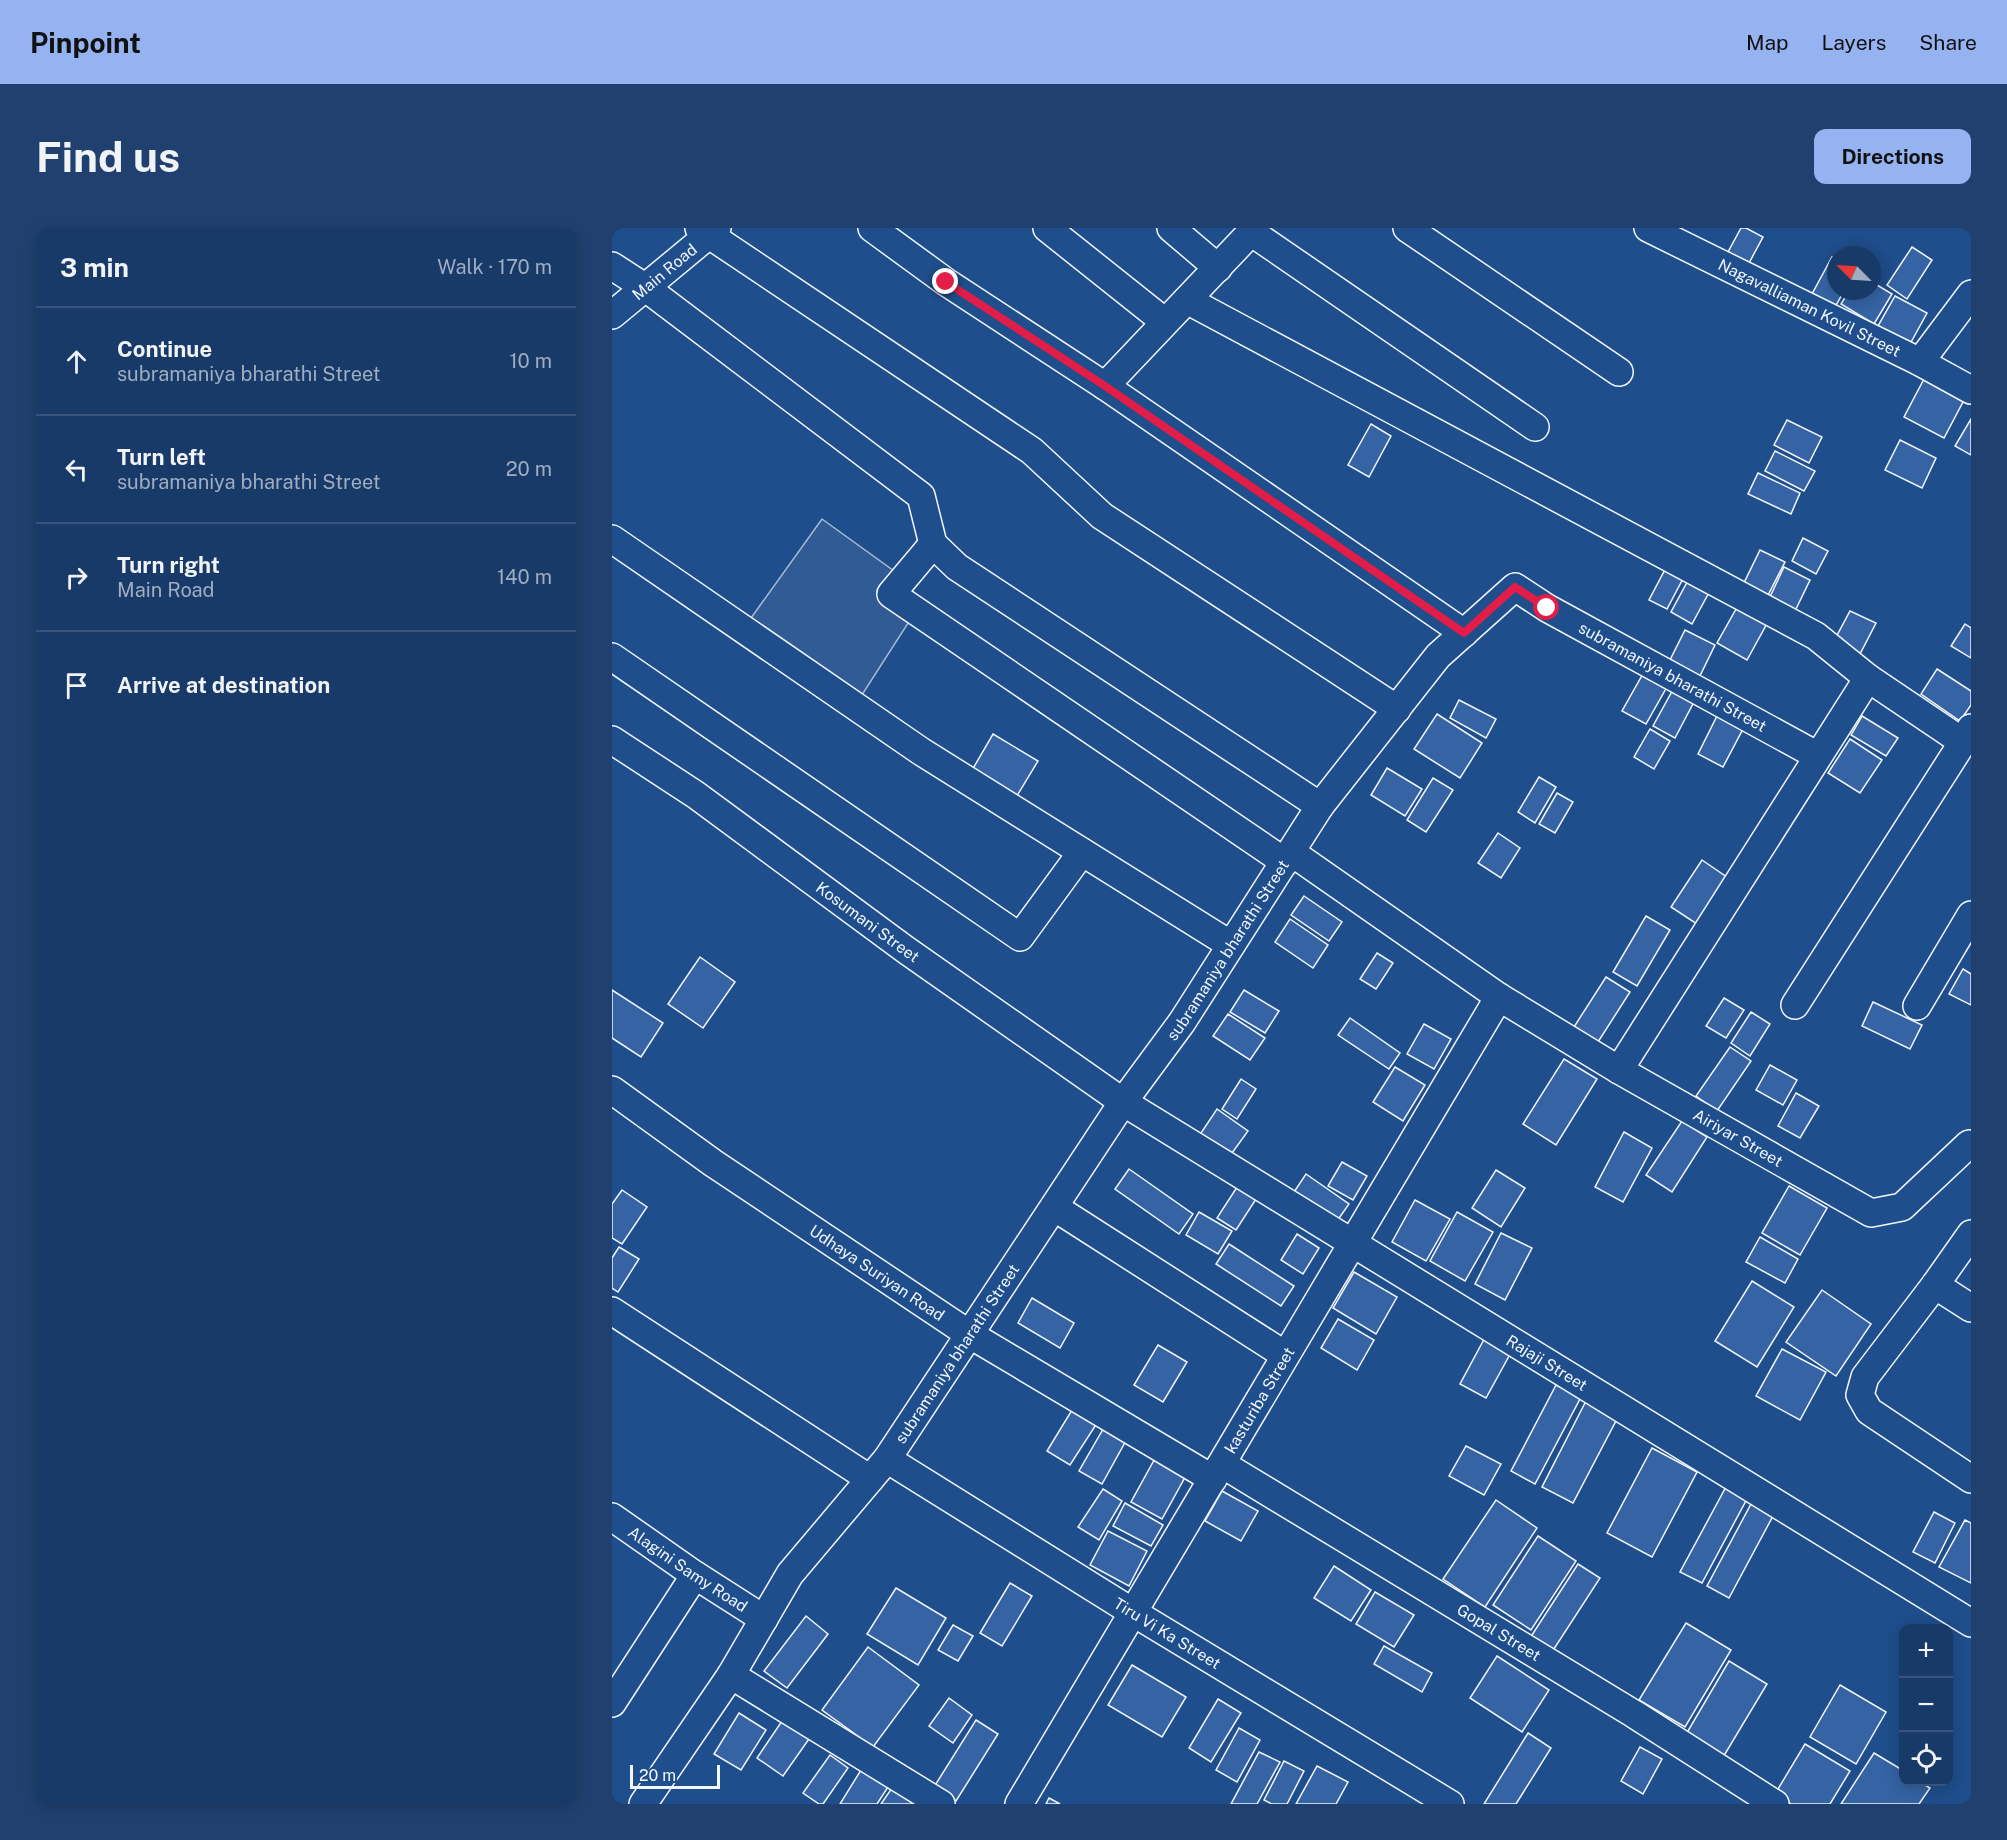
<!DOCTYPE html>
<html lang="en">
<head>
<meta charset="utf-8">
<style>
	:root { --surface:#173a69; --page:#20416f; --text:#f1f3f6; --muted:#9eadc0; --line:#36547d; --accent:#95b2f1 }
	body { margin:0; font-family:"Public Sans",sans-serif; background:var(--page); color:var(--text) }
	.controls { position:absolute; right:18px; bottom:18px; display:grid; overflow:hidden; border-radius:12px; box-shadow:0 3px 15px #0003 }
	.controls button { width:54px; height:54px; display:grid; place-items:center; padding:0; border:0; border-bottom:2px solid var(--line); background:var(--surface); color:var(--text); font:30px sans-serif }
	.compass { position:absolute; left:1215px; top:18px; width:54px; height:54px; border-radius:50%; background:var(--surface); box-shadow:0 3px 15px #0003; rotate:294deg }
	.scale { position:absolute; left:18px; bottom:15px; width:90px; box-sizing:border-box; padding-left:6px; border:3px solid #f2f6ff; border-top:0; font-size:16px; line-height:21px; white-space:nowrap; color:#f2f6ff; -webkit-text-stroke:4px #1f4e8c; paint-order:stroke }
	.stop { position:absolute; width:18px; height:18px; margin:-14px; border:4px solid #e11d48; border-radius:50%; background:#fff }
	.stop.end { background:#e11d48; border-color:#fff; box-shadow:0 2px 6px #0008 }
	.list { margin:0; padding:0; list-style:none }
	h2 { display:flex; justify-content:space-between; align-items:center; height:78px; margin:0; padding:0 24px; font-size:26px }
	h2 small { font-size:20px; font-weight:400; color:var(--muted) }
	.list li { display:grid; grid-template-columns:39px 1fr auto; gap:18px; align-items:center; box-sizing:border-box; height:108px; padding:0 24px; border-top:2px solid var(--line) }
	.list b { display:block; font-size:22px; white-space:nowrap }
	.list p { margin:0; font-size:20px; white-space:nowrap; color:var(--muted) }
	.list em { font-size:20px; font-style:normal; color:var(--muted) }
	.icon { flex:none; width:33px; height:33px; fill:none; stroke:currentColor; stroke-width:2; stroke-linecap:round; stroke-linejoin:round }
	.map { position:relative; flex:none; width:1359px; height:1576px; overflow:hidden; border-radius:12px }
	header { display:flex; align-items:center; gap:36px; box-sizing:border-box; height:84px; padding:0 30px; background:var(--accent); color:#111 }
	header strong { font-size:28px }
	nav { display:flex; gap:33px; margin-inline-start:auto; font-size:21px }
	.intro { display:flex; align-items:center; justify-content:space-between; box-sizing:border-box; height:144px; padding:0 36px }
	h1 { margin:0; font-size:42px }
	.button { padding:15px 27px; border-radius:12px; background:var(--accent); color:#111; font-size:21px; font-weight:700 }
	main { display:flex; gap:36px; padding:0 36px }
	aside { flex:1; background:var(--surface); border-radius:12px; box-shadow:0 3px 15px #0003 }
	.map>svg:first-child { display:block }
	.built { fill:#305b95; stroke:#a8bbd7; stroke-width:1.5 }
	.building { fill:#3563a3; stroke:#f2f6ff; stroke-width:1.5 }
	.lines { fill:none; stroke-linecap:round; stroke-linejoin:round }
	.street-casing { stroke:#f2f6ff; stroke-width:30 }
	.street { stroke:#1f4e8c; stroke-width:27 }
	.route { stroke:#e11d48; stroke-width:8 }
	.labels { text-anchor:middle; stroke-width:4.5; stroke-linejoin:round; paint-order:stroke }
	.street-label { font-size:16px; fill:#f2f6ff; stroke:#1f4e8c }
</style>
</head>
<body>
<header>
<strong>Pinpoint</strong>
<nav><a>Map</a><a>Layers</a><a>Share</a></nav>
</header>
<div class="intro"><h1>Find us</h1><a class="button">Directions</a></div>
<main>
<aside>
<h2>3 min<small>Walk · 170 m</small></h2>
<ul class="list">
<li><svg class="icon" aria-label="ahead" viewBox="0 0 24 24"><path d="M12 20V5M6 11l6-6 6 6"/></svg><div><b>Continue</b><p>subramaniya bharathi Street</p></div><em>10 m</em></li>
<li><svg class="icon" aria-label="left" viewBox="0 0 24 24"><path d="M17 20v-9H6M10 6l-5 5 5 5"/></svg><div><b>Turn left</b><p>subramaniya bharathi Street</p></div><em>20 m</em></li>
<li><svg class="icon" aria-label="right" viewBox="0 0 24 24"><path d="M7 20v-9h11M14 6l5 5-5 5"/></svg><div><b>Turn right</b><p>Main Road</p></div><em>140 m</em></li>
<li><svg class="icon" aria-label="arrive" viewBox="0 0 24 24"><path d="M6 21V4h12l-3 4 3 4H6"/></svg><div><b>Arrive at destination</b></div></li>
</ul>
</aside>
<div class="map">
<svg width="1359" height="1576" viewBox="0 0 1359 1576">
	<rect width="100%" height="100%" fill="#1f4e8c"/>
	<path class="built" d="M 210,291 L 282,343 L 300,389 L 248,470 L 134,397 Z"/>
	<g class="building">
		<path d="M 1129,0 L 1134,0 L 1151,9 L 1137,35 L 1116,24 Z"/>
		<path d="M 1300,19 L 1320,32 L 1295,71 L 1275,57 Z"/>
		<path d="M 1220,29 L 1224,31 L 1224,63 L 1232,63 L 1223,79 L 1200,66 Z"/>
		<path d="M 1260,54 L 1280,66 L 1262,96 L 1229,76 L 1237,63 L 1260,63 Z"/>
		<path d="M 1283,68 L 1315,85 L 1298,116 L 1266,98 Z"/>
		<path d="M 1312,151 L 1352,172 L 1332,210 L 1292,189 Z"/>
		<path d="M 1359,191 L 1359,227 L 1343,218 Z"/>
		<path d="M 1175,192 L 1210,209 L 1197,235 L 1162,217 Z"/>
		<path d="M 759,196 L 779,208 L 757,249 L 736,237 Z"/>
		<path d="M 1288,212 L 1324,230 L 1310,260 L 1273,242 Z"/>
		<path d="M 1163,223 L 1203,243 L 1192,263 L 1153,243 Z"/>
		<path d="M 1146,245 L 1188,265 L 1179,286 L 1136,266 Z"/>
		<path d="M 1191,310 L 1216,323 L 1204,346 L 1180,333 Z"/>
		<path d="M 1148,322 L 1173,334 L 1154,371 L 1130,359 Z"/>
		<path d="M 1057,334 L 1075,343 L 1055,381 L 1037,372 Z"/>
		<path d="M 1172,339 L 1198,352 L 1183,383 L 1157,371 Z"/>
		<path d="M 1080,345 L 1101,357 L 1080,396 L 1059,384 Z"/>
		<path d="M 1128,374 L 1158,390 L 1135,432 L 1105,415 Z"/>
		<path d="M 1238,383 L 1264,395 L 1248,426 L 1222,413 Z"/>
		<path d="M 1353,396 L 1359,400 L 1359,430 L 1339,418 Z"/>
		<path d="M 1073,402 L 1103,417 L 1084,456 L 1054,440 Z"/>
		<path d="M 1325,441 L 1359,463 L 1359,477 L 1348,493 L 1309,466 Z"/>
		<path d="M 1032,444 L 1056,457 L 1034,496 L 1010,483 Z"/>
		<path d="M 1063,458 L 1084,470 L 1063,510 L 1041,498 Z"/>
		<path d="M 847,472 L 884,491 L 874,510 L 838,490 Z"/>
		<path d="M 825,486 L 870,515 L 848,550 L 802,521 Z"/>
		<path d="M 1106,486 L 1132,499 L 1111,539 L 1086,526 Z"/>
		<path d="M 1250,488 L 1286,510 L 1274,528 L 1239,507 Z"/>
		<path d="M 1038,501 L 1058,513 L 1042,541 L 1022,529 Z"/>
		<path d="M 381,506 L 426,533 L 403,571 L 359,544 Z"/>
		<path d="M 1238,511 L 1270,532 L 1248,565 L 1216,545 Z"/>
		<path d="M 775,540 L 810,561 L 793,588 L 759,567 Z"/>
		<path d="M 927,549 L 944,559 L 923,595 L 906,584 Z"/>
		<path d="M 821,550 L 841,562 L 814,604 L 795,592 Z"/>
		<path d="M 945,565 L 961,574 L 943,605 L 927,596 Z"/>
		<path d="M 886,605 L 908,620 L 889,650 L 866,635 Z"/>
		<path d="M 1090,632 L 1122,654 L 1091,700 L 1059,679 Z"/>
		<path d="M 692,668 L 730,694 L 717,713 L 679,687 Z"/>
		<path d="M 1034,688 L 1058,702 L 1025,758 L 1001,744 Z"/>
		<path d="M 678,691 L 716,717 L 701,740 L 663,714 Z"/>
		<path d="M 765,725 L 781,735 L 764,761 L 748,751 Z"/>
		<path d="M 88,729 L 123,754 L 91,800 L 56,776 Z"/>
		<path d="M 1351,741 L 1359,746 L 1359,777 L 1337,766 Z"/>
		<path d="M 994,749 L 1018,764 L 986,814 L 962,799 Z"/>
		<path d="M 0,762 L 51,795 L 29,829 L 0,810 Z"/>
		<path d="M 632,762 L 667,783 L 653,805 L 618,784 Z"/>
		<path d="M 1112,770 L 1132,782 L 1114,810 L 1094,798 Z"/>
		<path d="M 1261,774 L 1310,797 L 1298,821 L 1250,798 Z"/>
		<path d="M 1139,784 L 1158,796 L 1138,828 L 1119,815 Z"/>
		<path d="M 616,786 L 653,810 L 638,832 L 601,808 Z"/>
		<path d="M 738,790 L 788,825 L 777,841 L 726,807 Z"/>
		<path d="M 812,796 L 839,811 L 822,841 L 795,826 Z"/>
		<path d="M 1118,819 L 1139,833 L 1105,883 L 1084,868 Z"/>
		<path d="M 952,831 L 985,851 L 944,917 L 911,896 Z"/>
		<path d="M 1158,837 L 1185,852 L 1171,877 L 1144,862 Z"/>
		<path d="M 783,839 L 813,857 L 791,893 L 761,874 Z"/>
		<path d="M 629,851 L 644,861 L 625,891 L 610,881 Z"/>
		<path d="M 1184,865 L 1207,878 L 1188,910 L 1166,898 Z"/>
		<path d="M 605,881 L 636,903 L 615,932 L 585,911 Z"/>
		<path d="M 1070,893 L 1095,909 L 1060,964 L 1034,947 Z"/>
		<path d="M 1012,904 L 1040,920 L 1011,974 L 983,959 Z"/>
		<path d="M 730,934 L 755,948 L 741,972 L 716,958 Z"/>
		<path d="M 517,941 L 581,986 L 567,1006 L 503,961 Z"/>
		<path d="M 884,942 L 913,960 L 889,999 L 860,980 Z"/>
		<path d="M 694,946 L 737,976 L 723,996 L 680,967 Z"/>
		<path d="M 627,956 L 646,968 L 624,1002 L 605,990 Z"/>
		<path d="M 1177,958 L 1215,980 L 1188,1027 L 1150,1005 Z"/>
		<path d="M 10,962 L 35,979 L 10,1016 L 0,1010 L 0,976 Z"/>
		<path d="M 803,972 L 838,991 L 814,1033 L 780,1014 Z"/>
		<path d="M 587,984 L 620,1003 L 606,1026 L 574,1007 Z"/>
		<path d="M 845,984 L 881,1004 L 853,1053 L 818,1033 Z"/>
		<path d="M 889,1005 L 920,1020 L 893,1072 L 863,1056 Z"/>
		<path d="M 685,1006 L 707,1020 L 691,1046 L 669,1032 Z"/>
		<path d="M 1148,1009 L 1186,1031 L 1173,1055 L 1134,1034 Z"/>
		<path d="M 617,1016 L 682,1058 L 669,1078 L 604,1036 Z"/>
		<path d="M 7,1019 L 27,1031 L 6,1064 L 0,1060 L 0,1030 Z"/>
		<path d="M 742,1044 L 785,1069 L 764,1106 L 721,1080 Z"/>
		<path d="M 1140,1053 L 1182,1079 L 1145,1139 L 1103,1113 Z"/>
		<path d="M 1210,1062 L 1259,1096 L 1224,1148 L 1174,1114 Z"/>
		<path d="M 420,1070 L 462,1095 L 448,1120 L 406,1095 Z"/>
		<path d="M 726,1091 L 762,1112 L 745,1142 L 709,1120 Z"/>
		<path d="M 876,1104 L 902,1119 L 874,1170 L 848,1156 Z"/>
		<path d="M 546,1117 L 575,1134 L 551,1174 L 522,1157 Z"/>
		<path d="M 1170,1121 L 1214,1144 L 1188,1192 L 1144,1168 Z"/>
		<path d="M 944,1157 L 969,1169 L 923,1256 L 899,1243 Z"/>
		<path d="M 974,1173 L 1006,1189 L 961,1275 L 930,1259 Z"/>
		<path d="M 463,1177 L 487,1192 L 458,1237 L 435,1223 Z"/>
		<path d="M 494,1196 L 516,1209 L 490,1256 L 467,1243 Z"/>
		<path d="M 854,1218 L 889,1236 L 872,1267 L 837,1248 Z"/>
		<path d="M 1040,1220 L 1085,1244 L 1040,1329 L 995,1305 Z"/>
		<path d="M 546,1225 L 577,1242 L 550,1291 L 519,1274 Z"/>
		<path d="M 1115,1257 L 1136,1269 L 1090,1355 L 1068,1344 Z"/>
		<path d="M 491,1261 L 510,1273 L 487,1312 L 466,1299 Z"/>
		<path d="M 610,1263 L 646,1283 L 629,1313 L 593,1293 Z"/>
		<path d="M 884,1272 L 925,1300 L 873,1379 L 831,1351 Z"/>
		<path d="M 513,1275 L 551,1297 L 539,1318 L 501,1298 Z"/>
		<path d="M 1139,1276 L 1161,1288 L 1117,1370 L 1095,1358 Z"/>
		<path d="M 1322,1284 L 1343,1295 L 1323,1335 L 1301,1324 Z"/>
		<path d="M 1353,1292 L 1359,1295 L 1359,1355 L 1327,1339 Z"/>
		<path d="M 496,1303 L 535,1323 L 517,1358 L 478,1337 Z"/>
		<path d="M 926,1308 L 964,1333 L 919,1402 L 881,1377 Z"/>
		<path d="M 966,1336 L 988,1350 L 940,1424 L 918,1410 Z"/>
		<path d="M 722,1338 L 759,1362 L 739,1393 L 702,1370 Z"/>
		<path d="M 398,1355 L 420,1368 L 390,1418 L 368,1405 Z"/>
		<path d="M 284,1360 L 334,1390 L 306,1437 L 255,1406 Z"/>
		<path d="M 763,1364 L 802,1387 L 782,1419 L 744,1396 Z"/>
		<path d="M 194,1388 L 216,1406 L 175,1460 L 152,1443 Z"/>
		<path d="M 1074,1395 L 1119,1422 L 1073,1499 L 1027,1472 Z"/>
		<path d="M 341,1397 L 361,1408 L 346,1433 L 326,1422 Z"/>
		<path d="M 772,1418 L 820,1445 L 810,1464 L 762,1436 Z"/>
		<path d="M 256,1419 L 307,1457 L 261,1519 L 210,1482 Z"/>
		<path d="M 885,1428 L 937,1462 L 910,1504 L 858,1470 Z"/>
		<path d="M 1117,1433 L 1155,1456 L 1110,1531 L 1073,1508 Z"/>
		<path d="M 520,1437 L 574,1469 L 550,1509 L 496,1477 Z"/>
		<path d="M 1228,1457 L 1274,1484 L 1244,1536 L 1198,1509 Z"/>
		<path d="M 337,1470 L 360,1487 L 341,1515 L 317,1498 Z"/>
		<path d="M 606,1471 L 629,1485 L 599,1534 L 577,1520 Z"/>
		<path d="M 127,1485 L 154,1502 L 129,1542 L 102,1526 Z"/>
		<path d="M 364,1492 L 386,1506 L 344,1573 L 322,1559 Z"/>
		<path d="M 170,1493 L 197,1511 L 171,1548 L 145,1530 Z"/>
		<path d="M 627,1500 L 648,1512 L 625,1554 L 604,1542 Z"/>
		<path d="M 916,1505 L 939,1520 L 904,1576 L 872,1576 Z"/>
		<path d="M 1193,1516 L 1238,1543 L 1218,1576 L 1179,1576 L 1163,1566 Z"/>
		<path d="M 1028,1519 L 1050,1531 L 1031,1566 L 1009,1553 Z"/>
		<path d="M 647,1524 L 668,1534 L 645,1576 L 619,1576 Z"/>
		<path d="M 1262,1525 L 1292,1543 L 1292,1554 L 1308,1554 L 1318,1560 L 1307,1576 L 1229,1576 Z"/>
		<path d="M 218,1527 L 236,1540 L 211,1576 L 207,1576 L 191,1565 Z"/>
		<path d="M 672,1533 L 692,1543 L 675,1576 L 660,1576 L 652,1572 Z"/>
		<path d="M 705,1538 L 736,1554 L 724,1576 L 684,1576 Z"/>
		<path d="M 249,1542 L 276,1559 L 265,1576 L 228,1576 Z"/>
		<path d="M 282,1557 L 304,1576 L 269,1576 Z"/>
		<path d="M 437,1570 L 448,1576 L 434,1576 Z"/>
	</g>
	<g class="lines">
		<g class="street-casing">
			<g id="street">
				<path d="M 87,0 L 420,223 L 490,288 L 785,481"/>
				<path d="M 260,0 L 334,54 L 493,158 L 852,405"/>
				<path d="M 435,0 L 553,94"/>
				<path d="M 559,0 L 606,40"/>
				<path d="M 795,0 L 1007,144"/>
				<path id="s1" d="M 1036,0 L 1308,134 L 1359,162"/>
				<path d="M 639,4 L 923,199"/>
				<path d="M 0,38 L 34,60 L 309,268 L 321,316 L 345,339 L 708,578"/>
				<path d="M 575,72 L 1204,408 L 1256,450"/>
				<path id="s2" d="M 0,87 L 105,0"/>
				<path d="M 1308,134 L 1359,66"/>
				<path d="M 493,158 L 643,0"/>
				<path d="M 0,311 L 310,524 L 619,717"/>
				<path d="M 321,316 L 279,366 L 673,634"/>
				<path d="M 0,429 L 408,709 L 470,624"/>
				<path id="s3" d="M 0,512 L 84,567 L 294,722 L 511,874 L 1359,1395"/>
				<path id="s4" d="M 679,624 L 887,769 L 1007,842 L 1259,985 L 1290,979 L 1357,916 L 1359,917"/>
				<path d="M 1183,777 L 1351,514"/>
				<path d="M 1305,778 L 1359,687"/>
				<path d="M 1007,842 L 1256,450 L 1351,514 L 1359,500"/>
				<path id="s5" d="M 0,862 L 101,935 L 357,1106 L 601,1251"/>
				<path d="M 442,979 L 673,1127"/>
				<path d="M 1359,1006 L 1323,1057 L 1253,1149 L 1248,1167 L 1257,1183 L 1359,1251"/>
				<path d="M 1323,1057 L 1359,1080"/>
				<path d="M 0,1083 L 258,1251"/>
				<path id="s6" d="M 275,1231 L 522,1385 L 838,1576"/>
				<path id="s7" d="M 610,1236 L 1022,1486 L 1163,1576"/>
				<path id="s8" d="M 0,1289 L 83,1347 L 152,1391"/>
				<path d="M 119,1447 L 329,1576"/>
				<path d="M 0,1475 L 83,1347"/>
				<path id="s9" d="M 31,1576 L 119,1447 L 178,1346 L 275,1231 L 511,874 L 570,794 L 708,578 L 826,428 L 903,359 L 935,380 L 1206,528"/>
				<path id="s10" d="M 407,1576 L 887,769"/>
			</g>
		</g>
		<use href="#street" class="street"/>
	</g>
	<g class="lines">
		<path class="route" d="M 334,54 L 493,158 L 852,405 L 903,359 L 935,380"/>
	</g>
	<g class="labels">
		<g class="street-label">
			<text dy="6" stroke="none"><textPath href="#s2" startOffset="68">Main Road</textPath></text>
			<text dy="6" stroke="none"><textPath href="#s1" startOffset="180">Nagavalliaman Kovil Street</textPath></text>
			<text dy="6" stroke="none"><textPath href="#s9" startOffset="1683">subramaniya bharathi Street</textPath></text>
			<text dy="6" stroke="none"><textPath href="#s3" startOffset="314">Kosumani Street</textPath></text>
			<text dy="6" stroke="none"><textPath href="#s9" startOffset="1036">subramaniya bharathi Street</textPath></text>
			<text dy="6" stroke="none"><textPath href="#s4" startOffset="531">Airiyar Street</textPath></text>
			<text dy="6" stroke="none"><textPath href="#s5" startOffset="322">Udhaya Suriyan Road</textPath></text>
			<text dy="6" stroke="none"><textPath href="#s9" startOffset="550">subramaniya bharathi Street</textPath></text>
			<text dy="6" stroke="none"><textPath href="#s3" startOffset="1124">Rajaji Street</textPath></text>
			<text dy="6" stroke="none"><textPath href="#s10" startOffset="470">kasturiba Street</textPath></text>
			<text dy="6" stroke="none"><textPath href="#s8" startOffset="92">Alagini Samy Road</textPath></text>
			<text dy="6" stroke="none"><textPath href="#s6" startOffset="330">Tiru Vi Ka Street</textPath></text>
			<text dy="6" stroke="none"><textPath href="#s7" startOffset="324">Gopal Street</textPath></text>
		</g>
	</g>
</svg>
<div class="controls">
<button>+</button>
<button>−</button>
<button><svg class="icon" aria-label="locate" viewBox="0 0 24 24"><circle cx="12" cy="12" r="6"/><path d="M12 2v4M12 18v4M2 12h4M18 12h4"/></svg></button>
</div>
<svg class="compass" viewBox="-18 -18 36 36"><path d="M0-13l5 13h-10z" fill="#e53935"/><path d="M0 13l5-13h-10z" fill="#9eadc0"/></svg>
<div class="scale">20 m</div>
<div class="stop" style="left:935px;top:380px"></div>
<div class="stop end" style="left:334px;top:54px"></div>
</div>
</main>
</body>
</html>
